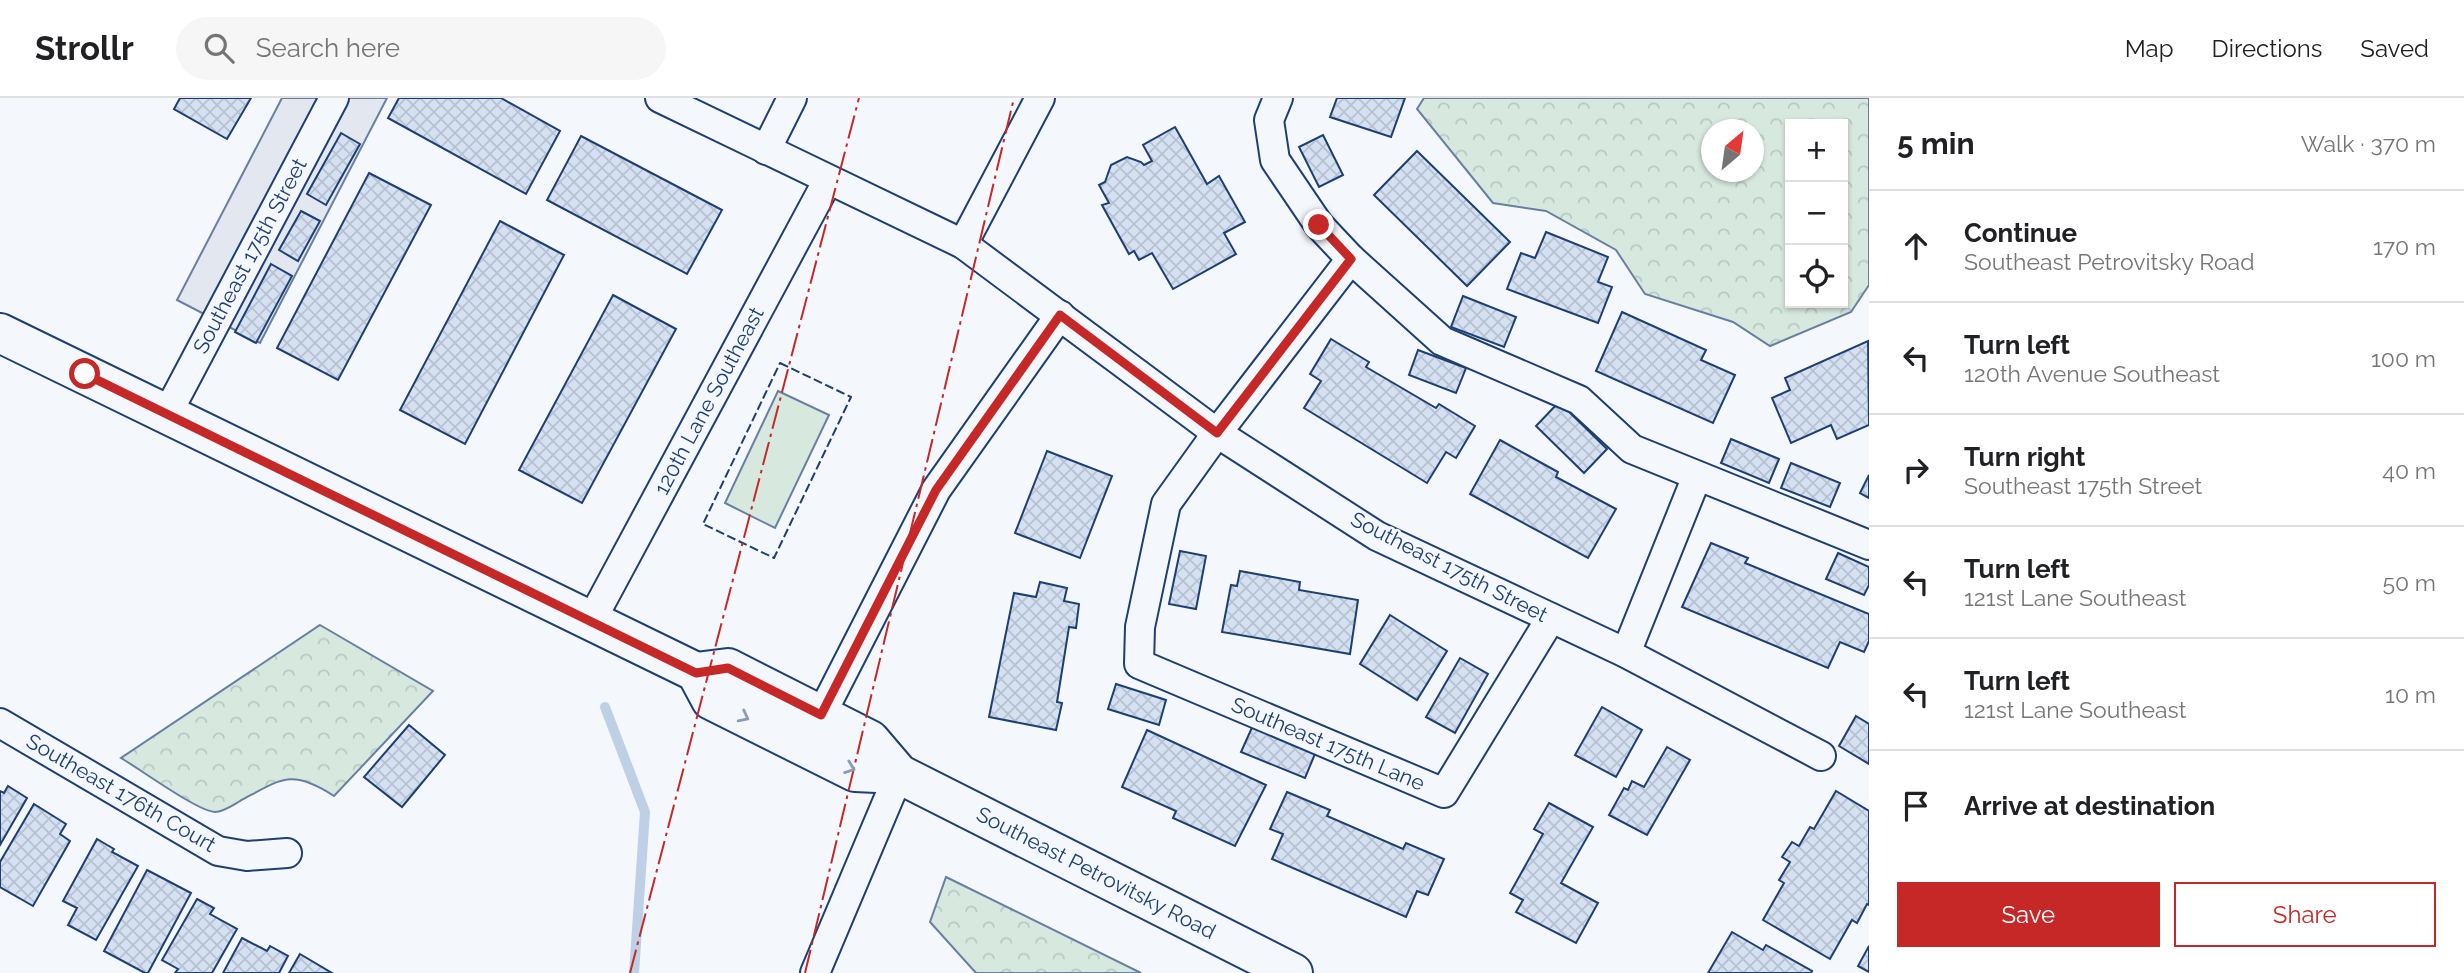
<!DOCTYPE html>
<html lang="en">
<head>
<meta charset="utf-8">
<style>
	:root { --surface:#fff; --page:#f6f6f6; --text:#202124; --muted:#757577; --line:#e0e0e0; --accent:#c62828 }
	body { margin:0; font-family:Raleway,sans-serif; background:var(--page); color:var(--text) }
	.controls { position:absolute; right:21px; top:21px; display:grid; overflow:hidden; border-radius:0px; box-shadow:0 2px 5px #0004 }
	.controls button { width:63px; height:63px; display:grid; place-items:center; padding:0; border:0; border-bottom:2px solid var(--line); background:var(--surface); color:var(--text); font:35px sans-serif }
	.compass { position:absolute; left:1701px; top:21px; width:63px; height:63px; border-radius:50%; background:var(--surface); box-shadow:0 2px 5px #0004; rotate:29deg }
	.stop { position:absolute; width:21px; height:21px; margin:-16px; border:5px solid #c62828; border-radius:50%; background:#fff }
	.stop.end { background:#c62828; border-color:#fff; box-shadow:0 2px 7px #0008 }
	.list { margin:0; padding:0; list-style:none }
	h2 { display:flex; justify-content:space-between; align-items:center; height:91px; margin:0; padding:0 28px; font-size:30px }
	h2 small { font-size:23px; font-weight:400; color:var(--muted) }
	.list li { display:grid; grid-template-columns:46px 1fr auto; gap:21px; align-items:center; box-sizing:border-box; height:112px; padding:0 28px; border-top:2px solid var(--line) }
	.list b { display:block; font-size:26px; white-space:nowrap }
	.list p { margin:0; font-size:23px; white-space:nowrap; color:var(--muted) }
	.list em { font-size:23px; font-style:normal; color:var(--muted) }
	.actions { display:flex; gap:14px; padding:21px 28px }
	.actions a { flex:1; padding:16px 0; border:2px solid var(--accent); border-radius:0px; text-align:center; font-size:24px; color:var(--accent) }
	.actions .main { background:var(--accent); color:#fff }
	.icon { flex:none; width:38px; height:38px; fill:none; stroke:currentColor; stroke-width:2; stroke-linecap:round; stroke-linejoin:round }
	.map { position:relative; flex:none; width:1869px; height:875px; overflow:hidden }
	header { display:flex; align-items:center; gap:42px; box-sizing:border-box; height:98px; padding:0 35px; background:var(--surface); border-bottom:2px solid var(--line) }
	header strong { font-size:33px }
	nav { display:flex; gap:38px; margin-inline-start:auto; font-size:24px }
	.search { width:490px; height:63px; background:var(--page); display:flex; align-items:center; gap:18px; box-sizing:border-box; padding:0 24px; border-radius:38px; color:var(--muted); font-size:26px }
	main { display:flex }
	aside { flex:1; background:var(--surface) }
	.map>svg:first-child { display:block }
	.grass { fill:#d7e8df; stroke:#687fa3; stroke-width:2 }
	.forest { fill:url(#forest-crowns); stroke:#687fa3; stroke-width:2; fill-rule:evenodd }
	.parking { fill:#e3e8f0; stroke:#687fa3; stroke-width:2 }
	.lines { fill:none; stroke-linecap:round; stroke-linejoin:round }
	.stream { stroke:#bed0e5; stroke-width:10 }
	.building { fill:url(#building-cross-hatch); stroke:#1d3f73; stroke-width:2 }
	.minor-casing { stroke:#1d3f73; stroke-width:32 }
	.secondary-casing { stroke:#1d3f73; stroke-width:42 }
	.minor { stroke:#f4f7fb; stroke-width:28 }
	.secondary { stroke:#f4f7fb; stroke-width:38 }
	.fence { stroke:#1d3f73; stroke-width:2; stroke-dasharray:9 3.5; stroke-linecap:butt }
	.power { stroke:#c62828; stroke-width:2; stroke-dasharray:24 5 3.5 5; stroke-linecap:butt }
	.oneway { stroke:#889bb7 }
	.route { stroke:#c62828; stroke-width:9 }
	.labels { text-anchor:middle; stroke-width:5; stroke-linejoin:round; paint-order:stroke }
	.street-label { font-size:21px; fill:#1d3f73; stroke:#f4f7fb }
</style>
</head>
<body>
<header>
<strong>Strollr</strong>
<div class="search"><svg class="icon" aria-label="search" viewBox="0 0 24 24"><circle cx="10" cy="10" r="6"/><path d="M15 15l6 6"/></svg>Search here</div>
<nav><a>Map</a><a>Directions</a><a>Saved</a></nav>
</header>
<main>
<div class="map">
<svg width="1869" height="875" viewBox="0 0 1869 875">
	<defs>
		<pattern id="forest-crowns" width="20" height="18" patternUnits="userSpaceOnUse" patternTransform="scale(1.75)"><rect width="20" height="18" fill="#d7e8df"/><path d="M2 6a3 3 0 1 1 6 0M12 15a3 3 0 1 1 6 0" fill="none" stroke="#b8c8c3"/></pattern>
		<pattern id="building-cross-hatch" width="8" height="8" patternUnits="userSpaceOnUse" patternTransform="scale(1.75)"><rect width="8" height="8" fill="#d5e0f0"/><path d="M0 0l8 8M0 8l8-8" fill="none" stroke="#b6c1d1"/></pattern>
	</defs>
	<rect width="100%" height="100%" fill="#f4f7fb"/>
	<path class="grass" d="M 778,293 L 829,317 L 775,430 L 725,405 Z"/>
	<g class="forest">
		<path d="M 1424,0 L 1869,0 L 1869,187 L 1851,214 L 1770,248 L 1733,224 L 1645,196 L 1616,152 L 1546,113 L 1493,105 L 1417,11 ZM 1843,26 L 1843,205 L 1790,205 L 1790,26 ZM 1712,32 L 1754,32 L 1754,74 L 1712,74 Z"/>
		<path d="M 320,527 L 433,593 L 334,698 C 291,670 281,681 240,703 C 233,707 223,714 215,714 C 197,713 140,671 121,660 Z"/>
		<path d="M 946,779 L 1141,875 L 976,875 L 930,824 Z"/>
	</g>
	<path class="parking" d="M 282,0 L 387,0 L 260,245 L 177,202 Z"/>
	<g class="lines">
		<path class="stream" d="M 605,609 L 645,714 L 634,875"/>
	</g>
	<g class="building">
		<path d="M 180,0 L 251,0 L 227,41 L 174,11 Z"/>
		<path d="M 399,0 L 501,0 L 560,33 L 526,96 L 388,20 Z"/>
		<path d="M 1337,0 L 1405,0 L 1391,39 L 1330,19 Z"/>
		<path d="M 1175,29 L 1207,86 L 1219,78 L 1245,124 L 1224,135 L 1236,156 L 1173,191 L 1152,155 L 1139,162 L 1134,153 L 1129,156 L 1102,107 L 1109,105 L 1099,87 L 1105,84 L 1111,67 L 1127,59 L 1141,64 L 1144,67 L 1152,63 L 1143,47 Z"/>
		<path d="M 341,35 L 360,46 L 326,107 L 307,96 Z"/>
		<path d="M 1323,37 L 1343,77 L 1319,89 L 1299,49 Z"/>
		<path d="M 581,38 L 722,112 L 687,176 L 547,102 Z"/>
		<path d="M 1417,53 L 1510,144 L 1467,188 L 1374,97 Z"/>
		<path d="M 369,75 L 431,107 L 338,282 L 277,250 Z"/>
		<path d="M 301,113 L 320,123 L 298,163 L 279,152 Z"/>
		<path d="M 500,123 L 564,157 L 465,346 L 400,312 Z"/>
		<path d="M 1546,134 L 1608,159 L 1598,184 L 1612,189 L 1598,225 L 1507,191 L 1521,155 L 1535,160 Z"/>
		<path d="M 271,166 L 292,178 L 256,245 L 235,234 Z"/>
		<path d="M 613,197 L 676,231 L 582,405 L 519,372 Z"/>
		<path d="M 1463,198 L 1516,219 L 1504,249 L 1451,229 Z"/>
		<path d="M 1622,214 L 1706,252 L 1701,262 L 1735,277 L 1713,325 L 1596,273 Z"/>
		<path d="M 1331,241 L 1369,264 L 1366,269 L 1436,310 L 1439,306 L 1475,328 L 1456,360 L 1446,354 L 1427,385 L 1304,310 L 1321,283 L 1310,276 Z"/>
		<path d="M 1868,243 L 1869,327 L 1837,341 L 1831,327 L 1791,345 L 1772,300 L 1790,292 L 1785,280 Z"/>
		<path d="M 1418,252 L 1466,270 L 1456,295 L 1409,277 Z"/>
		<path d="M 1559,304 L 1607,351 L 1584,375 L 1536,328 Z"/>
		<path d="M 1731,341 L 1779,361 L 1769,385 L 1721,365 Z"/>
		<path d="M 1500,342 L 1558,374 L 1556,379 L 1616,411 L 1588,460 L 1470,396 Z"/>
		<path d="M 1047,353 L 1112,378 L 1080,460 L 1015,435 Z"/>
		<path d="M 1791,365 L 1840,385 L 1830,409 L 1781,390 Z"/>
		<path d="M 1869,377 L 1869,400 L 1860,395 Z"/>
		<path d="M 1711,445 L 1748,460 L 1745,465 L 1869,516 L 1869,543 L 1864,554 L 1840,544 L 1828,570 L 1682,509 Z"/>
		<path d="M 1180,453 L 1206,458 L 1196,511 L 1169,506 Z"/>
		<path d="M 1838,455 L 1869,469 L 1869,487 L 1864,497 L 1826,481 Z"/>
		<path d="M 1240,473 L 1300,484 L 1299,492 L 1358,502 L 1350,556 L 1222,534 L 1231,487 L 1237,488 Z"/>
		<path d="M 1040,484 L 1067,490 L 1064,503 L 1079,506 L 1076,530 L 1069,529 L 1057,604 L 1062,605 L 1056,632 L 989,619 L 1014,495 L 1036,499 Z"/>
		<path d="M 1390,517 L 1447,553 L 1417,602 L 1360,566 Z"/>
		<path d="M 1460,560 L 1488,576 L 1455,635 L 1426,619 Z"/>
		<path d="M 1116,586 L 1166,602 L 1159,627 L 1108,611 Z"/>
		<path d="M 1602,609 L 1642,632 L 1616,679 L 1575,657 Z"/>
		<path d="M 1856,618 L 1869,626 L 1869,666 L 1839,648 Z"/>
		<path d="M 1254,625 L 1317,651 L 1305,680 L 1241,654 Z"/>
		<path d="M 409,627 L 445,657 L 402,709 L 364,679 Z"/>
		<path d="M 1147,632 L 1266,687 L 1235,748 L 1173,720 L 1176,713 L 1122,689 Z"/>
		<path d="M 1667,649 L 1690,662 L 1647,737 L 1609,717 L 1624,690 L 1628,692 L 1632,683 L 1644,689 Z"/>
		<path d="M 8,688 L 27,700 L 0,747 L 0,693 L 4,695 Z"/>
		<path d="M 1836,693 L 1869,713 L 1869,807 L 1867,806 L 1857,825 L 1852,822 L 1830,861 L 1763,822 L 1784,785 L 1779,782 L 1790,764 L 1782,759 L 1792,744 L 1799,748 L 1810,729 L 1814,731 Z"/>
		<path d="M 1287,694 L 1330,712 L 1327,718 L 1403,751 L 1406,745 L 1444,761 L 1428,797 L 1417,793 L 1406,819 L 1272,761 L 1283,736 L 1270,731 Z"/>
		<path d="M 1549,705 L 1593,729 L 1561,785 L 1598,805 L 1576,845 L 1516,814 L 1523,802 L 1510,795 L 1543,736 L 1534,731 Z"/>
		<path d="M 34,706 L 66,726 L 60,736 L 70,743 L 33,808 L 0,789 L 0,764 Z"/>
		<path d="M 97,741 L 114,751 L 112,754 L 138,768 L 96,842 L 68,827 L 77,810 L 63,803 Z"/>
		<path d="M 147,772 L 191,795 L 148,875 L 145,875 L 104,853 Z"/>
		<path d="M 197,801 L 214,810 L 210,816 L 237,831 L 212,875 L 175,875 L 178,871 L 162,862 Z"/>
		<path d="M 1732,834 L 1763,852 L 1766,847 L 1812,873 L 1811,875 L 1708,875 Z"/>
		<path d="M 242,840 L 267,853 L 270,848 L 288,858 L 279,875 L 223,875 Z"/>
		<path d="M 1869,848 L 1869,874 L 1858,868 Z"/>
		<path d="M 300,856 L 332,875 L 289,875 Z"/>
	</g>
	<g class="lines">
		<g class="minor-casing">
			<g id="minor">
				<path d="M 660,0 L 963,146 L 1217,335 L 1377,438 L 1626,555 L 1821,658"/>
				<path d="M 1278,0 L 1269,22 L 1275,62 L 1319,127 L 1351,161 L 1217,335 L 1166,406 L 1140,529 L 1139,566 L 1444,695 L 1551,520"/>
				<path d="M 766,52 L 792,0"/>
				<path d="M 963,146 L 1040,0"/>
				<path d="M 1351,161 L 1442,243 L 1579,302 L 1632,351 L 1869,447"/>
				<path d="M 167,316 L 334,0"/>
				<path d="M 591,523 L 828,82"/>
				<path d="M 1626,555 L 1697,378"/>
				<path d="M 821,617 L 936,392 L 1060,217"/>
				<path d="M 0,625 L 218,753 L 247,758 L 287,755"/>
				<path d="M 815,875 L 899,676"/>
			</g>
		</g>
		<g class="secondary-casing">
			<g id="secondary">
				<path d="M 0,235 L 696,574 L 728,570 L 870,642 L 899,676 L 1293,875"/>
				<path d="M 696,574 L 711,602 L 855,674 L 899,676"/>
			</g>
		</g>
		<use href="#minor" class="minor"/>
		<use href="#secondary" class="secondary"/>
		<path class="fence" d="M 780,265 L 851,299 L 774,460 L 703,426 Z"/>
		<g class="power">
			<path d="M 630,875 L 859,0"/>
			<path d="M 805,875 L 1014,0"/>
		</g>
	</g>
	<defs><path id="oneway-chevron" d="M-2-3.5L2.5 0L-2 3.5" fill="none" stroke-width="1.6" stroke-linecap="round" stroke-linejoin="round" transform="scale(1.75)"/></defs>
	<g class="oneway">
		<use href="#oneway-chevron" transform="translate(744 619) rotate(27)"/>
		<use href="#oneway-chevron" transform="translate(850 670) rotate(20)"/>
	</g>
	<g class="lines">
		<path class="route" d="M 85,276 L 696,575 L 728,570 L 821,617 L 936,392 L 1060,217 L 1217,335 L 1351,161 L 1319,127"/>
	</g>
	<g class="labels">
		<g class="street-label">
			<text transform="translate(250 158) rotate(-62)" y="7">Southeast 175th Street</text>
			<text transform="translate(709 303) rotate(-62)" y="7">120th Lane Southeast</text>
			<text transform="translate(1449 469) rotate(27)" y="7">Southeast 175th Street</text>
			<text transform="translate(1328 646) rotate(23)" y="7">Southeast 175th Lane</text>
			<text transform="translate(121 695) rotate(30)" y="7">Southeast 176th Court</text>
			<text transform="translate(1096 775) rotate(27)" y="7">Southeast Petrovitsky Road</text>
		</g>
	</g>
</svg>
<div class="controls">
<button>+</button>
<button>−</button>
<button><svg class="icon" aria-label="locate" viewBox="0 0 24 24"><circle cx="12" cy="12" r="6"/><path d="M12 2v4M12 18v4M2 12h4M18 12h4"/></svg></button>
</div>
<svg class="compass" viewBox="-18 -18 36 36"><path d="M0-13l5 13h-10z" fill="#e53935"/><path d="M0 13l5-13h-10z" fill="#757577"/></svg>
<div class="stop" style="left:85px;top:276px"></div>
<div class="stop end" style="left:1319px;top:127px"></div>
</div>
<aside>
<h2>5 min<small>Walk · 370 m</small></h2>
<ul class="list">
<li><svg class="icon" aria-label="ahead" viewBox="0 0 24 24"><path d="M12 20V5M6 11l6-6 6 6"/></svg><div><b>Continue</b><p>Southeast Petrovitsky Road</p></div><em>170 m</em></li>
<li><svg class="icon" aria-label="left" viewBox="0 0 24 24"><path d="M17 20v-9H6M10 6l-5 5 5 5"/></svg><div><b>Turn left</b><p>120th Avenue Southeast</p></div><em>100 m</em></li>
<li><svg class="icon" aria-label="right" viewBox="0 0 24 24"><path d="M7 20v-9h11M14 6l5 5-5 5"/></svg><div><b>Turn right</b><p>Southeast 175th Street</p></div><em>40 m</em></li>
<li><svg class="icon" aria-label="left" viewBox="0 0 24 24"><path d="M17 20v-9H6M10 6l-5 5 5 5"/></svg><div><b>Turn left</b><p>121st Lane Southeast</p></div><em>50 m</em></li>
<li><svg class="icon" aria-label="left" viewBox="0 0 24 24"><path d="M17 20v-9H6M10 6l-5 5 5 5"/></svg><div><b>Turn left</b><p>121st Lane Southeast</p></div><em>10 m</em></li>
<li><svg class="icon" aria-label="arrive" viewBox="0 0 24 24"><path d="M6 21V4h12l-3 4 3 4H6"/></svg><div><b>Arrive at destination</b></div></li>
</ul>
<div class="actions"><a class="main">Save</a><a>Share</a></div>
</aside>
</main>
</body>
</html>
